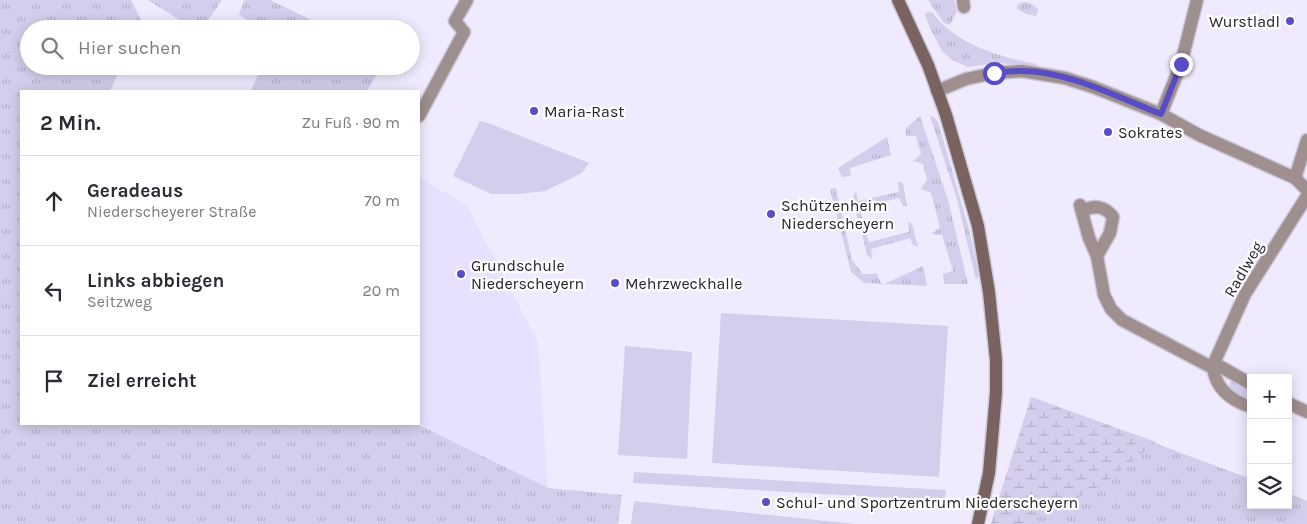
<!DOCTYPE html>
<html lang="de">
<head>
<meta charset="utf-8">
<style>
	:root { --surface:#fff; --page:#f7f7f7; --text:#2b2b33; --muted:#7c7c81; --line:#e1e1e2 }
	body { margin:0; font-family:Karla,sans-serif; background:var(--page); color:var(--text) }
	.controls { position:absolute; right:15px; bottom:15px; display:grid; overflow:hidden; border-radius:0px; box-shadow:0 2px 12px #0003 }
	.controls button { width:45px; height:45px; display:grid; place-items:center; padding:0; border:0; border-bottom:1px solid var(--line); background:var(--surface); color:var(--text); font:25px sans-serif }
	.stop { position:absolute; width:15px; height:15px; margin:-11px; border:4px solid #594dc5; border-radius:50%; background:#fff }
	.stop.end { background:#594dc5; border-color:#fff; box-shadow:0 1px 5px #0008 }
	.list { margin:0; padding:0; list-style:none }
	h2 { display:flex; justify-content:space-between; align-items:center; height:65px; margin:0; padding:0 20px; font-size:21px }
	h2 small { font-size:16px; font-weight:400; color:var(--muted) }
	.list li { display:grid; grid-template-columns:32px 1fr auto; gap:15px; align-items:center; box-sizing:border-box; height:90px; padding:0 20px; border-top:1px solid var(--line) }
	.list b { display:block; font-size:19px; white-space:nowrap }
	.list p { margin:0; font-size:16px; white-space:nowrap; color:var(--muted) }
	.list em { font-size:16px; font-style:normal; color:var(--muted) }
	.icon { flex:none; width:28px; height:28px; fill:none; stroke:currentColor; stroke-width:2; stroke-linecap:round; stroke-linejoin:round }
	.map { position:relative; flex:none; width:1307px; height:524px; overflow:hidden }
	.search { position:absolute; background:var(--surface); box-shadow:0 2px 12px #0003; left:20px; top:20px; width:400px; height:55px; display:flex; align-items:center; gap:12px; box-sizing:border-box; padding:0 18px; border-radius:28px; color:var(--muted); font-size:19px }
	.panel { position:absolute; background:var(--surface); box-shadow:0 2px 12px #0003; left:20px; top:90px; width:400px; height:335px; border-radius:0px }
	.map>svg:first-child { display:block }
	.built { fill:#e7e0ff }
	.grass { fill:url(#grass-tufts) }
	.wetland { fill:url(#wetland-marsh) }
	.park { fill:#d4cdeb }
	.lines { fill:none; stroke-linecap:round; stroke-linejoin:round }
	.street-casing { stroke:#cbc6d8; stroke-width:15 }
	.secondary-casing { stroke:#cbc6d8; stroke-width:15 }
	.street { stroke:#9f8f8e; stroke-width:12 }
	.secondary { stroke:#796361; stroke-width:12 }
	.route { stroke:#594dc5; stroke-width:6 }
	.poi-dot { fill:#594dc5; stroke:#fff; stroke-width:2 }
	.labels { text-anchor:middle; stroke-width:4.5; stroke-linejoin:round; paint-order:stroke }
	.poi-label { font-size:16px; fill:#26232f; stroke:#fff; text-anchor:start }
	.street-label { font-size:16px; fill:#26232f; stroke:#fff }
</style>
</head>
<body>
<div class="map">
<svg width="1307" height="524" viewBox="0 0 1307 524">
	<defs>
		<pattern id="grass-tufts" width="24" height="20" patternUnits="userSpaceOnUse" patternTransform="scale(1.25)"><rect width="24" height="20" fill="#d4cdeb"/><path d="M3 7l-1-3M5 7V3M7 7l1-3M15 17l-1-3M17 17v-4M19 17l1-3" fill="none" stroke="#b6b0ca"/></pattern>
		<pattern id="wetland-marsh" width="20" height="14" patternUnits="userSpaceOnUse" patternTransform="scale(1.25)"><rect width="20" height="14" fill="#d4cdeb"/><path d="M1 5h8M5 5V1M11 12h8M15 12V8" fill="none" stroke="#b6b0ca"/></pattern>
	</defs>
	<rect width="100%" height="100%" fill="#efeafd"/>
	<path class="built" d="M 419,177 L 467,206 L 538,342 L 548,488 L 417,424 L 419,424 Z"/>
	<g class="grass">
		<path d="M 0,0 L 131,0 L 142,22 L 139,29 L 29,29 L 29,66 L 121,66 L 110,91 L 21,91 L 21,424 L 417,424 L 548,488 L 622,495 L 618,524 L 0,524 Z"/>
		<path d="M 148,0 L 222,0 L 202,29 L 194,29 Z"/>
		<path d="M 244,0 L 270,0 L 330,29 L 261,29 L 239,15 Z"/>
		<path d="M 928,0 L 954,0 L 957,11 L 950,25 L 944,23 Z"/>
		<path d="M 1024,2 L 1032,4 L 1038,9 L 1036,16 L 1026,14 L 1017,9 L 1018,4 Z"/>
		<path d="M 932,12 C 955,44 999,57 1037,64 L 1037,66 L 997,63 L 968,67 L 952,60 L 942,51 L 929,26 L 925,13 Z"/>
		<path d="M 267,66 L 382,66 L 367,91 L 251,91 L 257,77 Z"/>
		<path d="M 920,116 L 948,200 L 968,284 L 944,284 L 943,274 L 953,271 L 942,235 L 932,234 L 940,227 L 931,193 L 921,189 L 927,179 L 923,164 L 913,161 L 921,154 L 916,136 L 906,136 L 906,128 Z"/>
		<path d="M 930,116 L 934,117 L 938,122 L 969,229 L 979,275 L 976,280 L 957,199 Z"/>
		<path d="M 887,137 L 891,155 L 850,168 L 851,176 L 842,177 L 838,168 Z"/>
		<path d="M 898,182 L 903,183 L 907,206 L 903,206 L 899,198 L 860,207 L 862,218 L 857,218 L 853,197 L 856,191 L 858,201 L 899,192 Z"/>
		<path d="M 836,188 L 852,260 L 863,274 L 877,274 L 882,285 L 923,266 L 927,286 L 864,283 L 851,272 L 830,189 Z"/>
		<path d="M 908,222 L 912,224 L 918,247 L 913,245 L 910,238 L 871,249 L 872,259 L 867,255 L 862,233 L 866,234 L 869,242 L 909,232 Z"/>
		<path d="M 1234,381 L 1251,390 L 1251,402 L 1229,389 L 1230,382 Z"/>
		<path d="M 1031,397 L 1251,479 L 1251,505 L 1288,505 L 1288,493 L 1307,501 L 1307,524 L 991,524 Z"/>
	</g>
	<path class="wetland" d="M 1031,397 L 1156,442 L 1104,484 L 1025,524 L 991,524 Z"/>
	<g class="park">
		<path d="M 480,121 L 488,123 L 589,163 L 582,173 L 545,191 L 518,194 L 491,194 L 453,176 Z"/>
		<path d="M 721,313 L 948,326 L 939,477 L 712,463 Z"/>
		<path d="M 625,346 L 692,352 L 687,459 L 618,455 Z"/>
		<path d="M 634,472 L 946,490 L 945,501 L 633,483 Z"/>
		<path d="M 634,501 L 856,524 L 631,524 Z"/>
	</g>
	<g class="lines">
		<g class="street-casing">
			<g id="street">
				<path d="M 963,0 L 964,7"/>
				<path d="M 937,91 L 966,79 L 994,73 L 1022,71 L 1065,78 L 1093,87 L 1161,114 L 1199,135 L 1295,178 L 1307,190"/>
				<path d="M 1161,114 L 1181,64 L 1197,0"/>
				<path d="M 419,116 L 464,32 L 455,21 L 467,0"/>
				<path d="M 1295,178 L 1307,140"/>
				<path d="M 1080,205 L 1089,238 L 1097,256 L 1104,295 L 1111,309 L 1122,320 L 1213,368 C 1216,389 1232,401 1251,407"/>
				<path d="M 1082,212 C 1093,204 1105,206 1113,217 L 1110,233 L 1097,256"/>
				<path d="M 1214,363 L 1245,294 L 1307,196"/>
				<path d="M 1213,368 L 1214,363 L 1251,384"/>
				<path d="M 1288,403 L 1307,412"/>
			</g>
		</g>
		<g class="secondary-casing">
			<path id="secondary" d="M 898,0 L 928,65 L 946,115 L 978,226 L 989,292 L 996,360 L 996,393 L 989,473 L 978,524"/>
		</g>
		<use href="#street" class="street"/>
		<use href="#secondary" class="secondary"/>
	</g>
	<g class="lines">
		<path class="route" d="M 994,73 C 1003,72 1012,71 1021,71 C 1069,71 1117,97 1161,114 L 1181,64"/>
	</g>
	<g class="poi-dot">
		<circle cx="1290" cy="21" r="5"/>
		<circle cx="534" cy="111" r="5"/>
		<circle cx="1108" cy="132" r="5"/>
		<circle cx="771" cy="214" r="5"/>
		<circle cx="461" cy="274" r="5"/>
		<circle cx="615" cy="283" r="5"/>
		<circle cx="766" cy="502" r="5"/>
	</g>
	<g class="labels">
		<g class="poi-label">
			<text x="1280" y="27" text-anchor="end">Wurstladl</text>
			<text x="544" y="117">Maria-Rast</text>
			<text x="1118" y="138">Sokrates</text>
			<text x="781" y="211">Schützenheim<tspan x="781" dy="18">Niederscheyern</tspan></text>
			<text x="471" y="271">Grundschule<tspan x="471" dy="18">Niederscheyern</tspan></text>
			<text x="625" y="289">Mehrzweckhalle</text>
			<text x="776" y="508">Schul- und Sportzentrum Niederscheyern</text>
		</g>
		<g class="street-label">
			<text transform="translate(1243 269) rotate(-60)" y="6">Radlweg</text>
		</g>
	</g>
</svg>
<div class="controls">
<button>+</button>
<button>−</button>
<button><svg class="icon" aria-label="layers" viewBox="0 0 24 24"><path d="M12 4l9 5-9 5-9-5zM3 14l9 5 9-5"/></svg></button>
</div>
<div class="stop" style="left:994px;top:73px"></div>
<div class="stop end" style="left:1181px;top:64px"></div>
<div class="search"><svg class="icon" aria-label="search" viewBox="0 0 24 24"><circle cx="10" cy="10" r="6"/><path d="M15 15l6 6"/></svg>Hier suchen</div>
<section class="panel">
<h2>2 Min.<small>Zu Fuß · 90 m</small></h2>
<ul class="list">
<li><svg class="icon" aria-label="ahead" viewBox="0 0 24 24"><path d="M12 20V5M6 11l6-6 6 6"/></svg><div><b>Geradeaus</b><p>Niederscheyerer Straße</p></div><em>70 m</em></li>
<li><svg class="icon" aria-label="left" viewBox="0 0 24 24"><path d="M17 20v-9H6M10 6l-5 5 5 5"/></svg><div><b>Links abbiegen</b><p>Seitzweg</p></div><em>20 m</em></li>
<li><svg class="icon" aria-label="arrive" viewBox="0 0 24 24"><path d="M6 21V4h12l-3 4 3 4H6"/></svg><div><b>Ziel erreicht</b></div></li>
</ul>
</section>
</div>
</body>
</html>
